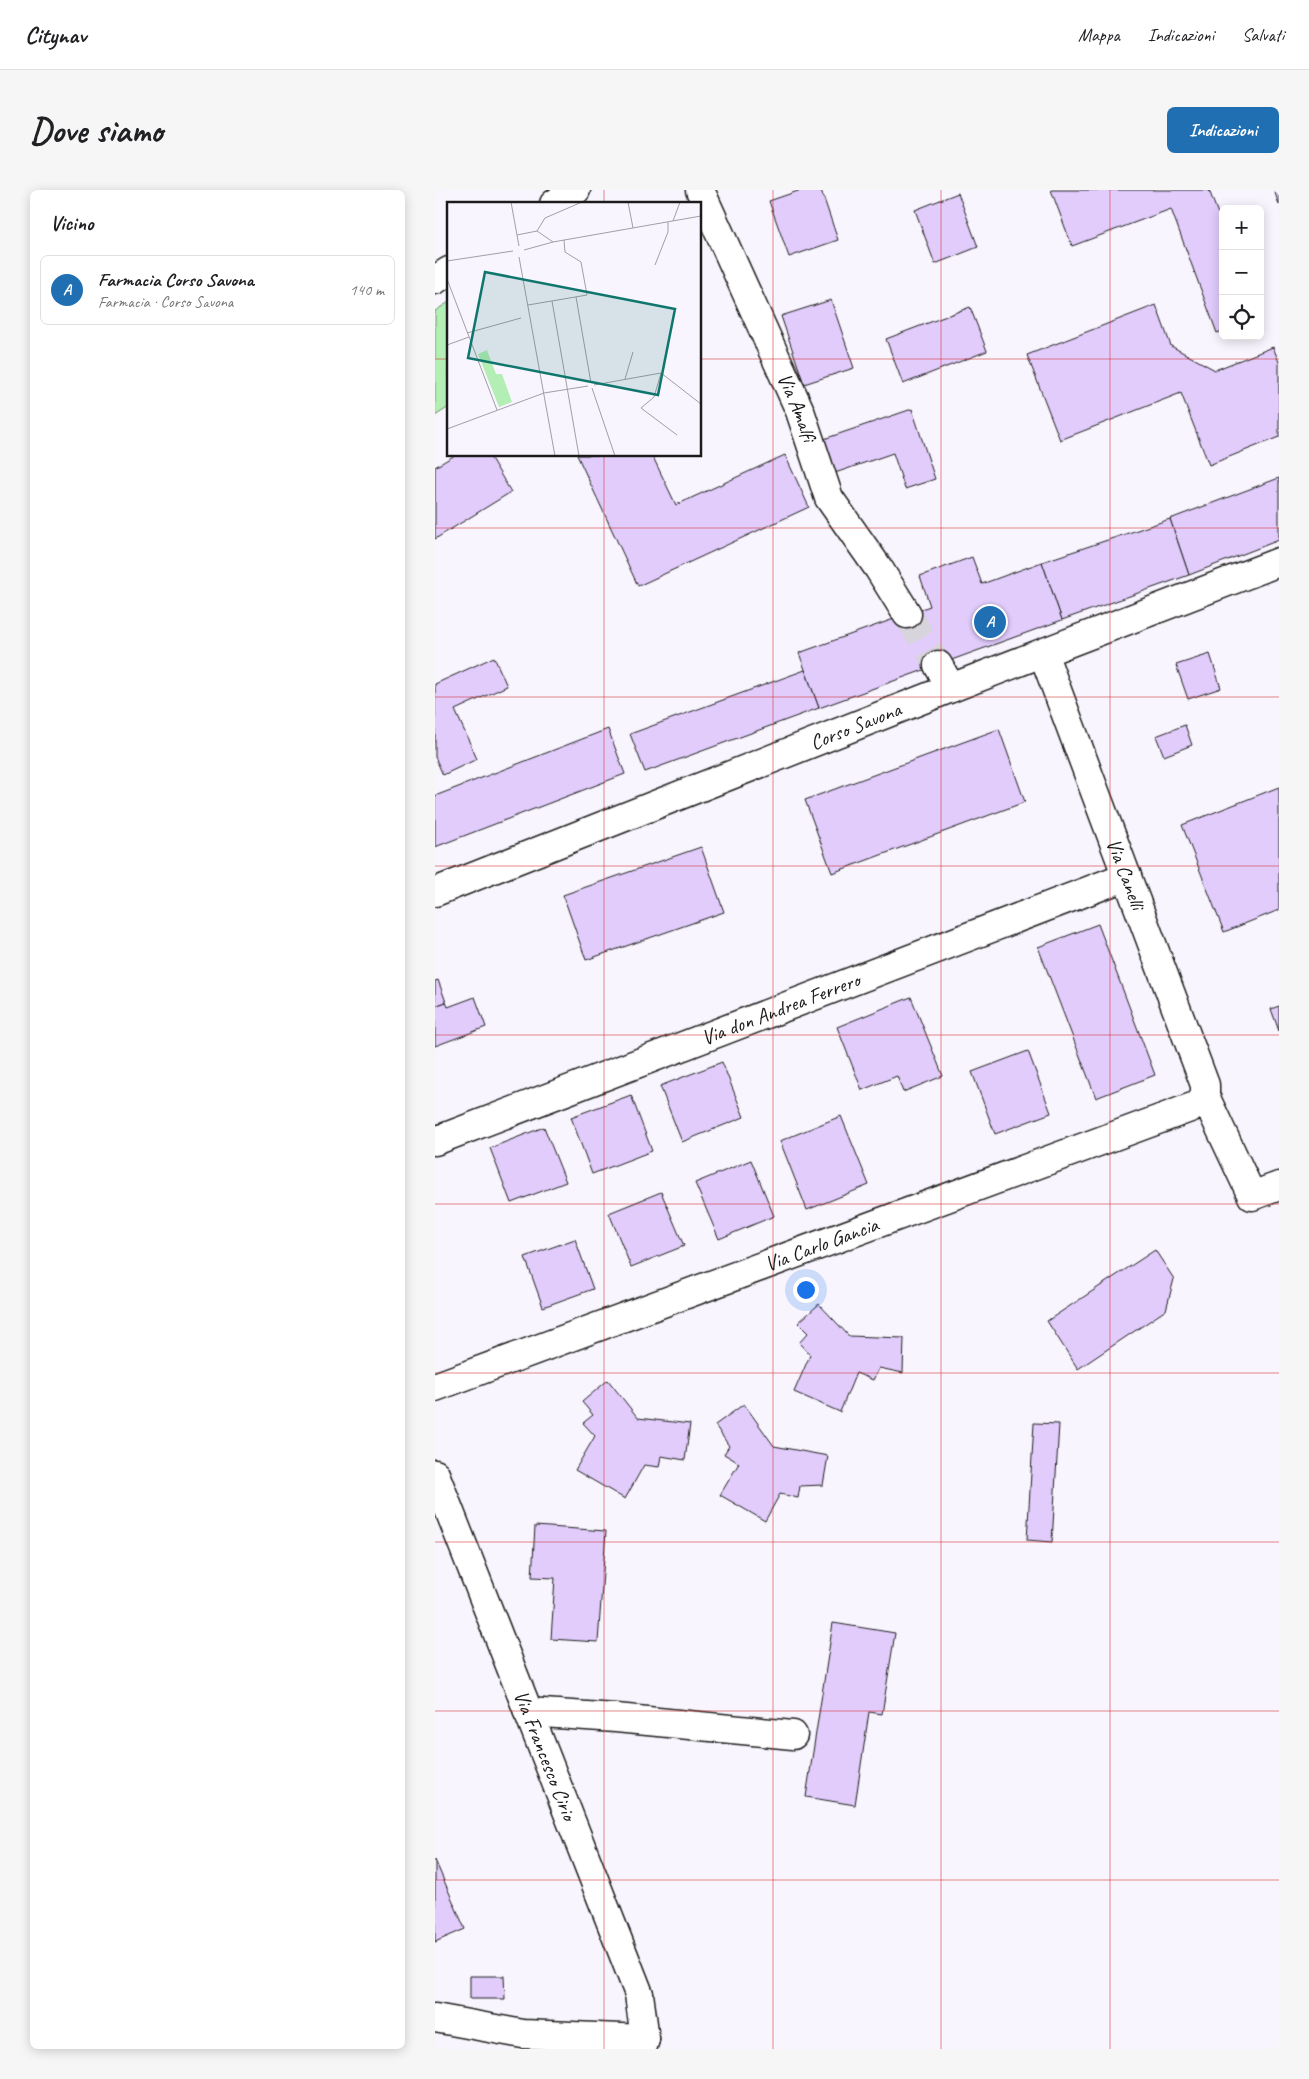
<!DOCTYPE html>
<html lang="it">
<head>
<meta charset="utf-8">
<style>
	:root { --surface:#fff; --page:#f6f6f6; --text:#202124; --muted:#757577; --line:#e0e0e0; --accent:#1f6fb2 }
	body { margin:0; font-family:Caveat,sans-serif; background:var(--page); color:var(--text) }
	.controls { position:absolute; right:15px; top:15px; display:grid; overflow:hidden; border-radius:8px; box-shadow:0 2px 12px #0003 }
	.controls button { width:45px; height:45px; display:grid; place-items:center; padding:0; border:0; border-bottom:1px solid var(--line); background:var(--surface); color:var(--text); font:25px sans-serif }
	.you { position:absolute; left:370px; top:1099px; width:18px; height:18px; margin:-12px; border:4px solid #fff; border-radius:50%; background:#1a73e8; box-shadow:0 0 0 8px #1a73e833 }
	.badge { display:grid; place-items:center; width:32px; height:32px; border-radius:50%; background:var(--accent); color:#fff; font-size:16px; font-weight:700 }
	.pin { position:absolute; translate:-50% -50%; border:2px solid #fff; box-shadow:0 1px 5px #0006 }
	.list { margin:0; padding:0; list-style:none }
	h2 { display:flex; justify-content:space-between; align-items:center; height:65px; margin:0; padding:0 20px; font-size:21px }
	h2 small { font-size:16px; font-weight:400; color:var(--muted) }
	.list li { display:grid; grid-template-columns:32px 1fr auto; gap:15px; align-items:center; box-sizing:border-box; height:70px; margin:0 10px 10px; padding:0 10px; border:1px solid var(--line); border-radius:8px }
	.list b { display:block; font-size:19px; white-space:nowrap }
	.list p { margin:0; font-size:16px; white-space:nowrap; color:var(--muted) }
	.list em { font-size:16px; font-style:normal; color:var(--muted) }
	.icon { flex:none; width:28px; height:28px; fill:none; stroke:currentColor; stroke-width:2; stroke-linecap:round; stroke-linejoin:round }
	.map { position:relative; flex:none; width:844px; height:1859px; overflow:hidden; border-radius:8px }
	header { display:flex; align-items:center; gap:30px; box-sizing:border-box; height:70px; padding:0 25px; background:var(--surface); border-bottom:1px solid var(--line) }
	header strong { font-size:24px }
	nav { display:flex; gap:28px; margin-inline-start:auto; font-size:18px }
	.intro { display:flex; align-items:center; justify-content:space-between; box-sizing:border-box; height:120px; padding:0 30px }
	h1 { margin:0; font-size:35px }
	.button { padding:12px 22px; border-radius:8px; background:var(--accent); color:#fff; font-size:18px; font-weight:700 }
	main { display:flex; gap:30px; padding:0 30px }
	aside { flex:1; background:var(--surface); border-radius:8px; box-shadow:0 2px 12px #0003 }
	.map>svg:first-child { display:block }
	.green { fill:#b3efb4; stroke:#688668 }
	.building { fill:#e1ccfc; stroke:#1c1c1c }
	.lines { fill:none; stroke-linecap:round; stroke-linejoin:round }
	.minor-tunnel { stroke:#d8d4dc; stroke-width:28; stroke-dasharray:28 14; stroke-linecap:butt }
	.minor-casing { stroke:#1c1c1c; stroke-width:31 }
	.primary-casing { stroke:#1c1c1c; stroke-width:31 }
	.minor { stroke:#fff; stroke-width:28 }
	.primary { stroke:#fff; stroke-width:28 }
	.grid { fill:none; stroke:#d62828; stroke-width:1; stroke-opacity:0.55 }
	.labels { text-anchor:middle; stroke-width:4; stroke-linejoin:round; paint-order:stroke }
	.street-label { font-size:21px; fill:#1c1c1c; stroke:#fff }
	.inset-road { fill:none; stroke:#a19ea4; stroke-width:1 }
	.view { fill:#0f766e; fill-opacity:0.15; stroke:#0f766e; stroke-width:2.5 }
	.inset-edge { fill:none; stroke:#1c1c1c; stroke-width:2.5 }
</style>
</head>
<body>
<header>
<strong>Citynav</strong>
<nav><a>Mappa</a><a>Indicazioni</a><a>Salvati</a></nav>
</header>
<div class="intro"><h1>Dove siamo</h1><a class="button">Indicazioni</a></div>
<main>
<aside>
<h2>Vicino<small></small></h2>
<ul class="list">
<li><span class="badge">A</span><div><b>Farmacia Corso Savona</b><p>Farmacia · Corso Savona</p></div><em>140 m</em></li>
</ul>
</aside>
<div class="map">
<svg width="844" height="1859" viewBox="0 0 844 1859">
	<rect width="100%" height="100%" fill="#f9f5fe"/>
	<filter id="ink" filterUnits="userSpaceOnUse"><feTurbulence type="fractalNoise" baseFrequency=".02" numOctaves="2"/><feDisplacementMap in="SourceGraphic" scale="10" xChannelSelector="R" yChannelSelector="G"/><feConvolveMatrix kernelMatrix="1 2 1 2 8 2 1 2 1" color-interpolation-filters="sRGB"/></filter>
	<g filter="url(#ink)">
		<path class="green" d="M 14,112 L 14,217 L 0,226 L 0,121 Z"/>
		<g class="building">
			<path d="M 366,0 L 386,0 L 403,50 L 354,67 L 334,11 Z"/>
			<path d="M 616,0 L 774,0 L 788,37 L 788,141 L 782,143 L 736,19 L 637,56 Z"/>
			<path d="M 839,0 L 844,0 L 844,15 Z"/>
			<path d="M 523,3 L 543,57 L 500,74 L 480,20 Z"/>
			<path d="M 396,110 L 419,178 L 369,194 L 346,126 Z"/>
			<path d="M 721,115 L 736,156 L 780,180 L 838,157 L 844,172 L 844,247 L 774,275 L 746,203 L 625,250 L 592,165 Z"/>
			<path d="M 535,117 L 552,161 L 468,194 L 451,149 Z"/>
			<path d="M 477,219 L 500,289 L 470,299 L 458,263 L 400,283 L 389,249 Z"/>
			<path d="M 20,265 L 54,265 L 76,302 L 0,349 L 0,277 Z"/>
			<path d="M 142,265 L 217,265 L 241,315 L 350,265 L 374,317 L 203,396 Z"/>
			<path d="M 844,288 L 844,350 L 754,385 L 735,329 Z"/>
			<path d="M 735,329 L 754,385 L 627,430 L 607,372 Z"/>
			<path d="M 537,367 L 547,394 L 607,372 L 627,430 L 384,518 L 364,463 L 495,416 L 485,386 Z"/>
			<path d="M 775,464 L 786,498 L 753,509 L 741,475 Z"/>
			<path d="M 59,467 L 72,496 L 20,520 L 42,569 L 8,585 L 0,567 L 0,494 Z"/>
			<path d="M 370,480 L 384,518 L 210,582 L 195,544 Z"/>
			<path d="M 750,535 L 757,555 L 729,566 L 721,546 Z"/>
			<path d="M 173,539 L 190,584 L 0,657 L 0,606 Z"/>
			<path d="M 564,539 L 590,612 L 397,683 L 370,610 Z"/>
			<path d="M 844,597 L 844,720 L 789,742 L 747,635 Z"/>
			<path d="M 266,657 L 289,722 L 151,770 L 128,705 Z"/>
			<path d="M 663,734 L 720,885 L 661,908 L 603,757 Z"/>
			<path d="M 3,790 L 11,812 L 0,816 L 0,791 Z"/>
			<path d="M 40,807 L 51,837 L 0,856 L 0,816 L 11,812 L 13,817 Z"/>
			<path d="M 476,807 L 508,886 L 468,902 L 462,886 L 427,900 L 402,837 Z"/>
			<path d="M 844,816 L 844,841 L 836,819 Z"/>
			<path d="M 593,861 L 616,923 L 560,944 L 537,882 Z"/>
			<path d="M 287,872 L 309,927 L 247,952 L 225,896 Z"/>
			<path d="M 196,905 L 217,961 L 157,984 L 136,927 Z"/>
			<path d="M 406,926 L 434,995 L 372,1020 L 345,951 Z"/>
			<path d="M 109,937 L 131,992 L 76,1013 L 55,958 Z"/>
			<path d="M 316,970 L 339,1026 L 284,1049 L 260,993 Z"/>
			<path d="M 226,1002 L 249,1056 L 196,1077 L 174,1023 Z"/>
			<path d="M 140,1049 L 158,1099 L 108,1117 L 90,1067 Z"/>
			<path d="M 720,1060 L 739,1089 L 731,1120 L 643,1179 L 612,1131 Z"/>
			<path d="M 384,1114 L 414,1146 L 469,1148 L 468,1183 L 444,1178 L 438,1190 L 421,1183 L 405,1222 L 359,1202 L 375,1165 L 364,1153 L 373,1143 L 363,1133 Z"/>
			<path d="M 173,1190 L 203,1228 L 255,1234 L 250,1270 L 226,1266 L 224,1277 L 209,1275 L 190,1309 L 140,1280 L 160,1246 L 148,1233 L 158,1225 L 147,1212 Z"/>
			<path d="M 309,1214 L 339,1256 L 393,1266 L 388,1295 L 365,1296 L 363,1308 L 345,1304 L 330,1331 L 285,1305 L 304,1273 L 289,1264 L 294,1256 L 280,1235 Z"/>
			<path d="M 599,1233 L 624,1234 L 617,1352 L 592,1350 Z"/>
			<path d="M 100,1336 L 171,1341 L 163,1452 L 116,1449 L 120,1388 L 97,1387 Z"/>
			<path d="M 398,1433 L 460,1443 L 447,1524 L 434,1522 L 420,1615 L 371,1607 Z"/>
			<path d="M 0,1670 L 30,1739 L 0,1752 Z"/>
			<path d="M 35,1786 L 69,1786 L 70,1809 L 35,1809 Z"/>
		</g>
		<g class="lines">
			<path class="minor-tunnel" d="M 472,424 L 503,475"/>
			<g class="minor-casing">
				<g id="minor">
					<path id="s1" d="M 265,0 L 365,221 L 394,308 L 444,379 L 472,424"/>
					<path d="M 119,14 L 141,0"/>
					<path d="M 0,90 L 14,81"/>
					<path id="s2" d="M 608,463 L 770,895 L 770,906 L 817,1006 L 844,996"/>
					<path d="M 503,475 L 516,498"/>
					<path id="s3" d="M 0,951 L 692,686"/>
					<path id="s4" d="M 0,1197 L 763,915 L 770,906"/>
					<path id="s5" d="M 0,1284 L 204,1804 L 210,1849 L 207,1859"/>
					<path d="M 93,1522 L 181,1528 L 358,1545"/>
					<path d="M 0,1828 L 88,1844 L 210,1849"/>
				</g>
			</g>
			<g class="primary-casing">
				<g id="primary">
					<path id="s6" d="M 0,702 L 516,498 L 844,372"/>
				</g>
			</g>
			<use href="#minor" class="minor"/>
			<use href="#primary" class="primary"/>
		</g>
	</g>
	<path class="grid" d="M 169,0 L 169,14M 338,0 L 338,1859M 506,0 L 506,1859M 675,0 L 675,1859M 0,169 L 14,169M 265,169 L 844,169M 169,265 L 169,1859M 0,338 L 844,338M 0,507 L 844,507M 0,676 L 844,676M 0,845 L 844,845M 0,1014 L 844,1014M 0,1183 L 844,1183M 0,1352 L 844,1352M 0,1521 L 844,1521M 0,1690 L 844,1690"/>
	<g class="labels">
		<g class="street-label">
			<text dy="7" stroke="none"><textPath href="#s1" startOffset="238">Via Amalfi</textPath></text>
			<text dy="7" stroke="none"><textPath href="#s6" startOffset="452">Corso Savona</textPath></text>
			<text dy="7" stroke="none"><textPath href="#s2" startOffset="236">Via Canelli</textPath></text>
			<text dy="7" stroke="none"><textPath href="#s3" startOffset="370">Via don Andrea Ferrero</textPath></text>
			<text dy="7" stroke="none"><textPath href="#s4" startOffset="412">Via Carlo Gancia</textPath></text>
			<text dy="7" stroke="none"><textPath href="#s5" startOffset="302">Via Francesco Cirio</textPath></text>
		</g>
	</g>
	<g transform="translate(12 12)">
		<rect width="254" height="254" fill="#f9f5fe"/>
		<path d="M 40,148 L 49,172 L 55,172 L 65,200 L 52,205 L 31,152 Z" fill="#b3efb4"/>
		<path class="inset-road" d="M 64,0 L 72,44M 181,0 L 186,26M 226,19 L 233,0M 90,29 L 106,40M 70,33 L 90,29 L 98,16 L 135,0M 77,48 L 106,40 L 254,14M 72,55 L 108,254M 0,59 L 66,49M 208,63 L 221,30 L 221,20M 0,77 L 50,208M 129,95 L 144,181M 105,99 L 132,254M 81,103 L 140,93 L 134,60 L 118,50 L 117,38M 20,131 L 74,116M 0,143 L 22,135M 214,171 L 207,195 L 194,206 L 230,233M 178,177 L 186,150M 147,183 L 214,171 L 254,202M 145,186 L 168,254M 0,227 L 97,191 L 141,184M 206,254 L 232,254"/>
		<path class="view" d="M 38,70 L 228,107 L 211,193 L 21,156 Z"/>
		<rect width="254" height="254" class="inset-edge"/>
	</g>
</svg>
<div class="controls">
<button>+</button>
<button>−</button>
<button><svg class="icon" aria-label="locate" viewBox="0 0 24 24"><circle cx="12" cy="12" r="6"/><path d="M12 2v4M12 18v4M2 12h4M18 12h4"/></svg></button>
</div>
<div class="you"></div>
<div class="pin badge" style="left:555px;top:432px">A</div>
</div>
</main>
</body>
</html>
